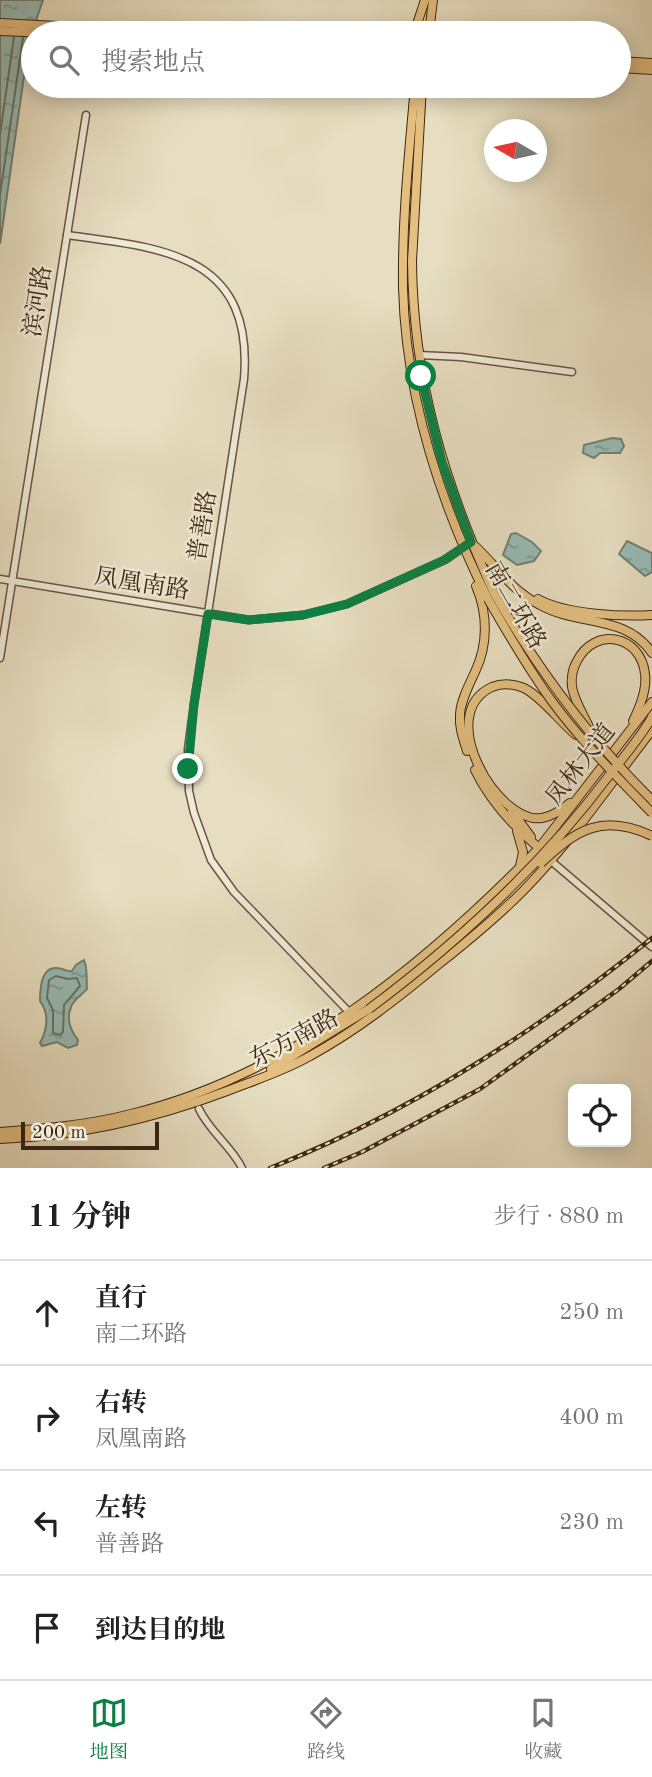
<!DOCTYPE html>
<html lang="zh">
<head>
<meta charset="utf-8">
<style>
	:root { --surface:#fff; --page:#f2f2f2; --text:#222; --muted:#767676; --line:#e0e0e0; --accent:#0b8043 }
	body { margin:0; font-family:"Old Standard TT","Noto Serif SC",serif; background:var(--page); color:var(--text) }
	.controls { position:absolute; right:21px; bottom:21px; display:grid; overflow:hidden; border-radius:10px; box-shadow:0 4px 18px #0003 }
	.controls button { width:63px; height:63px; display:grid; place-items:center; padding:0; border:0; border-bottom:2px solid var(--line); background:var(--surface); color:var(--text); font:35px sans-serif }
	.compass { position:absolute; left:484px; top:119px; width:63px; height:63px; border-radius:50%; background:var(--surface); box-shadow:0 4px 18px #0003; rotate:279deg }
	.scale { position:absolute; left:21px; bottom:18px; width:138px; box-sizing:border-box; padding-left:7px; border:4px solid #3e2712; border-top:0; font-size:19px; line-height:24px; white-space:nowrap; color:#3e2712; -webkit-text-stroke:5px #efead7; paint-order:stroke }
	.stop { position:absolute; width:21px; height:21px; margin:-16px; border:5px solid #0b8043; border-radius:50%; background:#fff }
	.stop.end { background:#0b8043; border-color:#fff; box-shadow:0 2px 7px #0008 }
	.list { margin:0; padding:0; list-style:none }
	h2 { display:flex; justify-content:space-between; align-items:center; height:91px; margin:0; padding:0 28px; font-size:30px }
	h2 small { font-size:23px; font-weight:400; color:var(--muted) }
	.list li { display:grid; grid-template-columns:46px 1fr auto; gap:21px; align-items:center; box-sizing:border-box; height:105px; padding:0 28px; border-top:2px solid var(--line) }
	.list b { display:block; font-size:26px; white-space:nowrap }
	.list p { margin:0; font-size:23px; white-space:nowrap; color:var(--muted) }
	.list em { font-size:23px; font-style:normal; color:var(--muted) }
	.icon { flex:none; width:38px; height:38px; fill:none; stroke:currentColor; stroke-width:2; stroke-linecap:round; stroke-linejoin:round }
	.map { position:relative; flex:none; width:652px; height:1168px; overflow:hidden }
	.search { position:absolute; background:var(--surface); box-shadow:0 4px 18px #0003; left:21px; right:21px; top:21px; height:77px; display:flex; align-items:center; gap:18px; box-sizing:border-box; padding:0 24px; border-radius:38px; color:var(--muted); font-size:26px }
	.sheet { height:511px; background:var(--surface) }
	nav { display:flex; justify-content:space-around; align-items:center; box-sizing:border-box; height:98px; border-top:2px solid var(--line); background:var(--surface); font-size:19px; color:var(--muted) }
	nav a { display:grid; justify-items:center; gap:4px }
	nav .on { color:var(--accent) }
	.map>svg:first-child { display:block }
	.water { fill:url(#water-ripples); stroke:#738074; stroke-width:2 }
	.lines { fill:none; stroke-linecap:round; stroke-linejoin:round }
	.shore { stroke:#6a7264; stroke-width:2 }
	.minor-casing { stroke:#68553e; stroke-width:9 }
	.major-casing { stroke:#3e2712; stroke-width:10 }
	.minor { stroke:#efead7; stroke-width:6 }
	.major { stroke:#e4bf80; stroke-width:8 }
	.rail-casing { stroke:#3e2712; stroke-width:4.5 }
	.rail { stroke:#efead7; stroke-width:2; stroke-dasharray:5; stroke-linecap:butt }
	.major-bridge-casing { stroke:#3e2712; stroke-width:10; stroke-linecap:butt }
	.major-bridge { stroke:#e4bf80; stroke-width:8 }
	.route { stroke:#0b8043; stroke-width:9 }
	.labels { text-anchor:middle; stroke-width:5; stroke-linejoin:round; paint-order:stroke }
	.street-label { font-size:24px; fill:#3e2712; stroke:#efead7 }
</style>
</head>
<body>
<div class="map">
<svg width="652" height="1168" viewBox="0 0 652 1168">
	<defs>
		<pattern id="water-ripples" width="26" height="14" patternUnits="userSpaceOnUse" patternTransform="scale(1.75)"><rect width="26" height="14" fill="#97bcb6"/><path d="M2 4q2-2 4 0t4 0M15 11q2-2 4 0t4 0" fill="none" stroke="#7d9993"/></pattern>
	</defs>
	<rect width="100%" height="100%" fill="#e7dec1"/>
	<filter id="stains"><feTurbulence type="fractalNoise" baseFrequency=".00286" numOctaves="4"/><feColorMatrix values="0 0 0 0 .2 0 0 0 0 .09 0 0 0 0 .02 0 0 0 .5 -.17"/></filter>
	<radialGradient id="worn" r=".72"><stop offset=".6" stop-color="#630" stop-opacity="0"/><stop offset="1" stop-color="#630" stop-opacity=".3"/></radialGradient>
	<g class="water">
		<path d="M 0,0 L 43,0 L 29,41 L 0,244 Z"/>
		<path d="M 612,438 L 621,439 L 624,446 L 620,453 L 600,453 L 594,458 L 583,453 L 584,445 Z"/>
		<path d="M 516,533 L 532,542 L 541,551 L 534,561 L 517,565 L 503,555 L 511,534 Z"/>
		<path d="M 627,541 L 652,553 L 652,572 L 645,576 L 619,554 Z"/>
		<path d="M 84,960 C 88,970 86,978 87,989 C 83,994 73,1000 71,1007 C 66,1019 70,1030 78,1040 L 77,1045 L 68,1048 L 57,1042 L 42,1046 L 40,1043 C 47,1030 50,1015 40,1001 C 40,985 42,963 62,969 C 66,970 69,972 72,971 L 76,965 Z"/>
	</g>
	<g class="lines">
		<g class="shore">
			<path d="M 0,134 L 14,37"/>
			<path d="M 0,195 L 23,38"/>
			<path d="M 56,976 L 68,979 L 77,978 L 80,986 L 64,1005 L 63,1032 L 60,1035 L 53,1033 L 53,1010 L 47,998 L 49,980 Z"/>
		</g>
		<g class="minor-casing">
			<g id="minor">
				<path d="M 67,235 C 163,248 254,254 244,379 L 194,704 L 188,749 L 189,791 L 194,813 L 211,860 L 234,892 L 349,1012"/>
				<path d="M 419,355 L 461,357 L 572,372"/>
				<path d="M 0,579 L 249,620 L 303,615 L 347,604 L 445,560 L 471,542"/>
				<path d="M 0,658 L 86,115"/>
				<path d="M 550,860 L 652,947"/>
				<path d="M 199,1109 C 210,1132 231,1146 242,1168"/>
			</g>
		</g>
		<g class="major-casing">
			<g id="major">
				<path d="M 0,23 L 193,33"/>
				<path d="M 0,31 L 48,33"/>
				<path d="M 414,33 L 425,0"/>
				<path d="M 429,33 L 433,0"/>
				<path d="M 619,61 L 652,63"/>
				<path d="M 619,68 L 652,70"/>
				<path d="M 415,86 C 409,153 402,220 403,288 C 406,397 440,503 488,599"/>
				<path d="M 422,86 L 412,261 C 413,381 445,485 494,593"/>
				<path d="M 476,547 C 499,569 510,589 540,605 C 577,626 626,614 652,653"/>
				<path d="M 538,599 C 565,614 621,617 652,615"/>
				<path d="M 591,731 C 585,717 575,703 572,687 C 571,678 573,668 577,661 C 595,626 641,635 645,674 C 647,689 640,707 633,721"/>
				<path d="M 467,751 C 463,738 459,728 460,714 C 461,700 469,685 475,672 C 488,645 488,614 476,586"/>
				<path d="M 475,770 C 490,801 513,826 539,848"/>
				<path d="M 570,803 C 561,810 553,816 542,818 C 498,825 433,714 492,687 C 502,683 514,684 524,688 C 543,698 559,721 576,735"/>
				<path d="M 512,811 L 531,837"/>
				<path d="M 517,831 L 523,852 L 520,866"/>
				<path d="M 271,1069 L 369,1009"/>
				<path d="M 0,1132 C 44,1129 88,1125 131,1114 C 293,1074 425,965 539,848 L 652,702"/>
				<path d="M 0,1139 C 79,1136 153,1119 227,1091 C 255,1080 284,1071 310,1056 C 356,1031 398,998 439,964 C 468,941 497,917 523,891 C 571,842 610,784 652,730"/>
			</g>
		</g>
		<use href="#minor" class="minor"/>
		<use href="#major" class="major"/>
		<g class="rail-casing">
			<g id="rail">
				<path d="M 270,1168 C 409,1113 536,1032 652,938"/>
				<path d="M 324,1168 L 362,1152 L 480,1089 L 619,989 L 652,961"/>
			</g>
		</g>
		<use href="#rail" class="rail"/>
		<g class="major-bridge-casing">
			<g id="major-bridge">
				<path d="M 494,593 C 538,670 589,738 652,800"/>
				<path d="M 488,599 C 508,634 528,668 551,700 C 581,741 617,777 652,813"/>
				<path d="M 541,863 C 577,829 603,813 652,836"/>
				<path d="M 369,1009 C 460,941 543,864 611,773 C 625,755 641,737 652,717"/>
			</g>
		</g>
		<use href="#major-bridge" class="major-bridge"/>
	</g>
	<g class="lines">
		<path class="route" d="M 188,769 L 194,704 L 208,614 L 249,620 L 303,615 L 347,604 L 444,560 L 471,542 L 442,462 L 421,376"/>
	</g>
	<g class="labels">
		<g class="street-label">
			<text transform="translate(37 301) rotate(-81)" y="8">滨河路</text>
			<text transform="translate(202 526) rotate(-81)" y="8">普善路</text>
			<text transform="translate(142 583) rotate(9)" y="8">凤凰南路</text>
			<text transform="translate(516 605) rotate(60)" y="8">南二环路</text>
			<text transform="translate(580 764) rotate(-52)" y="8">凤林大道</text>
			<text transform="translate(294 1038) rotate(-28)" y="8">东方南路</text>
		</g>
	</g>
	<rect width="100%" height="100%" filter="url(#stains)"/>
	<rect width="100%" height="100%" fill="url(#worn)"/>
</svg>
<div class="controls">
<button><svg class="icon" aria-label="locate" viewBox="0 0 24 24"><circle cx="12" cy="12" r="6"/><path d="M12 2v4M12 18v4M2 12h4M18 12h4"/></svg></button>
</div>
<svg class="compass" viewBox="-18 -18 36 36"><path d="M0-13l5 13h-10z" fill="#e53935"/><path d="M0 13l5-13h-10z" fill="#767676"/></svg>
<div class="scale">200 m</div>
<div class="stop" style="left:421px;top:376px"></div>
<div class="stop end" style="left:188px;top:769px"></div>
<div class="search"><svg class="icon" aria-label="search" viewBox="0 0 24 24"><circle cx="10" cy="10" r="6"/><path d="M15 15l6 6"/></svg>搜索地点</div>
</div>
<section class="sheet">
<h2>11 分钟<small>步行 · 880 m</small></h2>
<ul class="list">
<li><svg class="icon" aria-label="ahead" viewBox="0 0 24 24"><path d="M12 20V5M6 11l6-6 6 6"/></svg><div><b>直行</b><p>南二环路</p></div><em>250 m</em></li>
<li><svg class="icon" aria-label="right" viewBox="0 0 24 24"><path d="M7 20v-9h11M14 6l5 5-5 5"/></svg><div><b>右转</b><p>凤凰南路</p></div><em>400 m</em></li>
<li><svg class="icon" aria-label="left" viewBox="0 0 24 24"><path d="M17 20v-9H6M10 6l-5 5 5 5"/></svg><div><b>左转</b><p>普善路</p></div><em>230 m</em></li>
<li><svg class="icon" aria-label="arrive" viewBox="0 0 24 24"><path d="M6 21V4h12l-3 4 3 4H6"/></svg><div><b>到达目的地</b></div></li>
</ul>
</section>
<nav>
<a class="on"><svg class="icon" aria-label="map" viewBox="0 0 24 24"><path d="M3 6l6-2 6 2 6-2v14l-6 2-6-2-6 2zM9 4v14M15 6v14"/></svg>地图</a>
<a><svg class="icon" aria-label="directions" viewBox="0 0 24 24"><path d="M12 3l9 9-9 9-9-9zM9 14v-3h6M13 9l2 2-2 2"/></svg>路线</a>
<a><svg class="icon" aria-label="saved" viewBox="0 0 24 24"><path d="M7 4h10v16l-5-4-5 4z"/></svg>收藏</a>
</nav>
</body>
</html>
